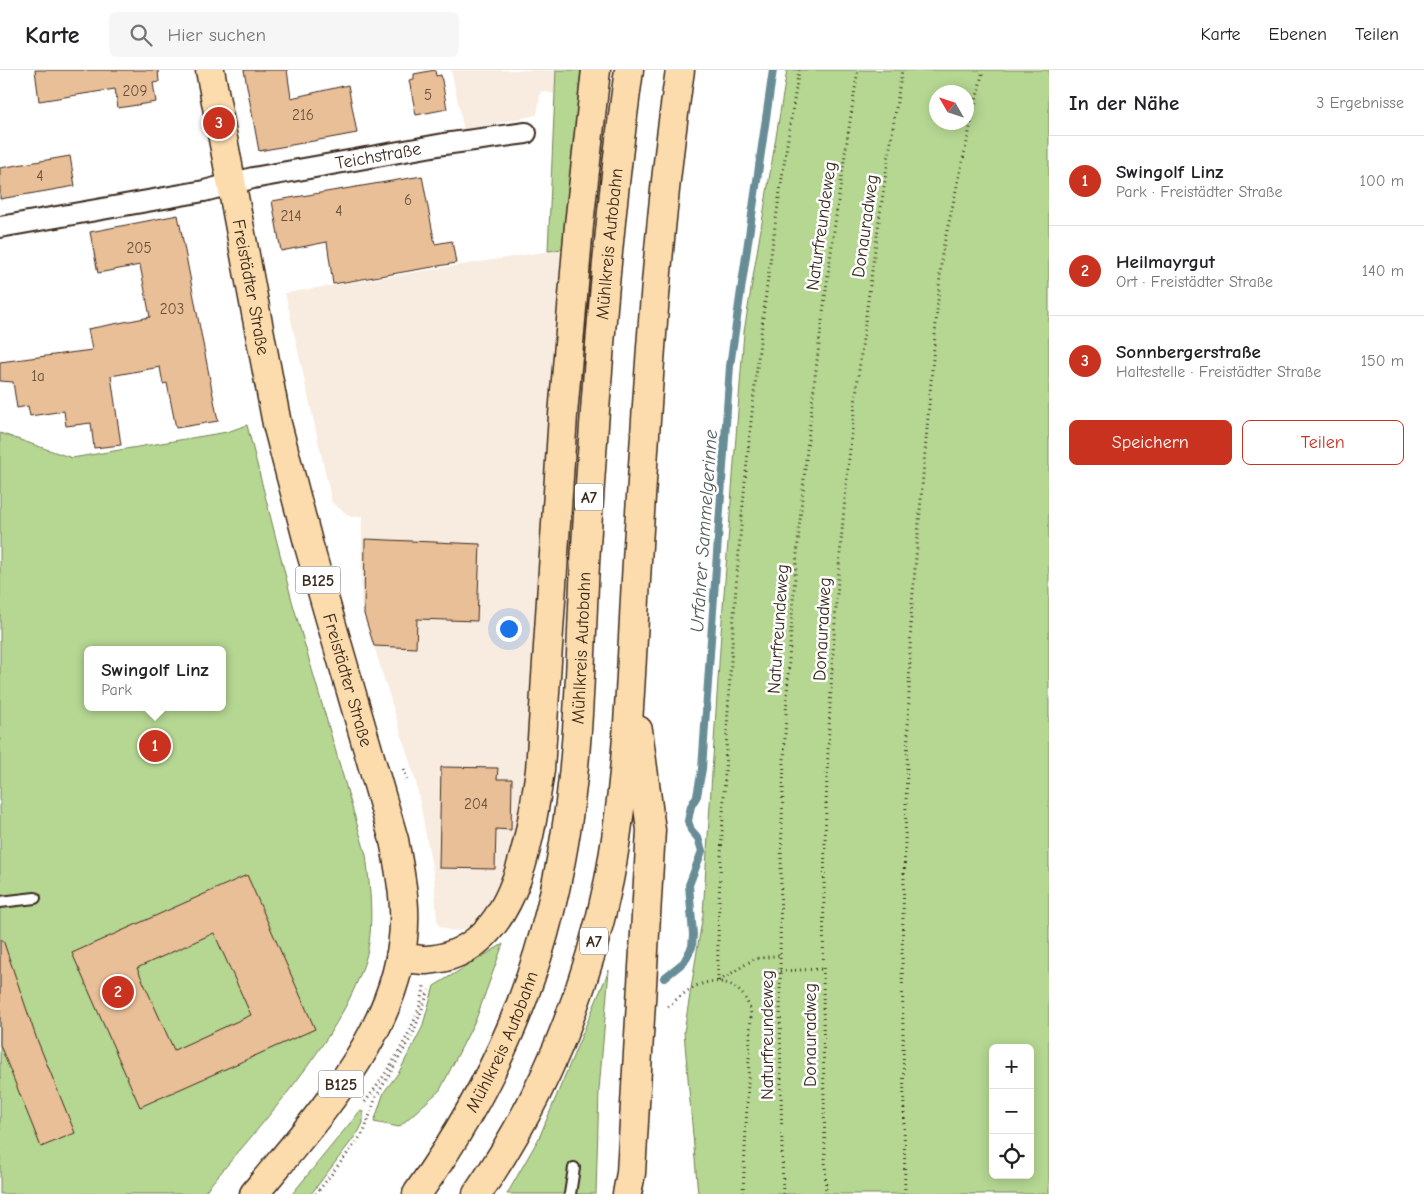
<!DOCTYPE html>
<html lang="de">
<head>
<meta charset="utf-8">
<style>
	:root { --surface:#fff; --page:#f6f6f6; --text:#202124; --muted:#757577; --line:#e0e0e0; --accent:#c8321e }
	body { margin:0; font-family:"Comic Neue",sans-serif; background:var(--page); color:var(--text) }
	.controls { position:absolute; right:15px; bottom:15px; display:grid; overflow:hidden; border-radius:8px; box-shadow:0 2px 12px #0003 }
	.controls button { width:45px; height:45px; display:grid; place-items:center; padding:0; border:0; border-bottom:1px solid var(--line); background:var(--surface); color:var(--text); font:25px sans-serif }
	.compass { position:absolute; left:929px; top:15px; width:45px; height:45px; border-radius:50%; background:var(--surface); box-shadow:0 2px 12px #0003; rotate:309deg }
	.you { position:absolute; left:508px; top:558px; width:18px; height:18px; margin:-12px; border:4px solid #fff; border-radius:50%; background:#1a73e8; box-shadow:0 0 0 8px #1a73e833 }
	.badge { display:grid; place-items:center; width:32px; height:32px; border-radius:50%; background:var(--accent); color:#fff; font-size:16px; font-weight:700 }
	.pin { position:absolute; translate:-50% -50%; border:2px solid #fff; box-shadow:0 1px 5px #0006 }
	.popup { position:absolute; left:84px; top:576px; width:142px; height:65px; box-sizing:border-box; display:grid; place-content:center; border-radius:8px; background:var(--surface); filter:drop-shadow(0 1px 4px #0005); font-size:16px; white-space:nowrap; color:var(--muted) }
	.popup b { font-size:19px; color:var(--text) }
	.popup::after { content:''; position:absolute; left:50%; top:100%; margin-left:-10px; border:10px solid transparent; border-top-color:var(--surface) }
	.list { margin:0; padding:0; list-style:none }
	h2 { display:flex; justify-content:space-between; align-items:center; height:65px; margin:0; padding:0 20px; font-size:21px }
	h2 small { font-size:16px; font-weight:400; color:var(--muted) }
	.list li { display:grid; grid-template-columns:32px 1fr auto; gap:15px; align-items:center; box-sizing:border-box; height:90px; padding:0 20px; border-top:1px solid var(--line) }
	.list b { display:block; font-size:19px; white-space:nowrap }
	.list p { margin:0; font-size:16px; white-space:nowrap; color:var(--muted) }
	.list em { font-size:16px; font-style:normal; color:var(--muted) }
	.actions { display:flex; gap:10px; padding:15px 20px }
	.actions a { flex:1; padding:11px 0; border:1px solid var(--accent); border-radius:8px; text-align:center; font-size:18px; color:var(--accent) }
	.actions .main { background:var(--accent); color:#fff }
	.icon { flex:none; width:28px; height:28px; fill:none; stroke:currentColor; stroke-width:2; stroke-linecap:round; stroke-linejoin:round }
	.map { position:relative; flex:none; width:1049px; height:1124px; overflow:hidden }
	header { display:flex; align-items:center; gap:30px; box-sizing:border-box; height:70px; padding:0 25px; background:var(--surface); border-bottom:1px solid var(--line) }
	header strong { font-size:24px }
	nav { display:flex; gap:28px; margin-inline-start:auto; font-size:18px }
	.search { width:350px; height:45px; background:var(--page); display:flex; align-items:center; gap:12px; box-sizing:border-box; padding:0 18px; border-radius:8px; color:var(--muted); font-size:19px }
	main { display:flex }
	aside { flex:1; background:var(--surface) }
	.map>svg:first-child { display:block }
	.built { fill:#f8ece0 }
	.green { fill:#b5d792; stroke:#788058; fill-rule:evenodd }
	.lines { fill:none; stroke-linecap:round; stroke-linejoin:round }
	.stream { stroke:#678d96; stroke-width:8 }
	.building { fill:#e9bf98; stroke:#3b2a1e; fill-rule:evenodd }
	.service-casing { stroke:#3b2a1e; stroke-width:14 }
	.minor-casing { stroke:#3b2a1e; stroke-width:24 }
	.primary-casing { stroke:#3b2a1e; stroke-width:31 }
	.motorway-casing { stroke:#3b2a1e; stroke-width:31 }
	.path { stroke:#3b2a1e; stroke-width:3; stroke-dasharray:1 4; stroke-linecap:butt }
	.service { stroke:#fff; stroke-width:10 }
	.minor { stroke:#fff; stroke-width:20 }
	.primary { stroke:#fcdcac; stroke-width:28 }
	.motorway { stroke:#fcdcac; stroke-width:28 }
	.labels { text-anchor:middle; stroke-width:5; stroke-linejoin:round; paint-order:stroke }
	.number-label { font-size:15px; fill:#664f3c }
	.shield { fill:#fff; stroke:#766a62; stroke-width:1 }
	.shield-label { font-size:16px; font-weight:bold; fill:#3b2a1e }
	.street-label { font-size:18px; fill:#3b2a1e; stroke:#fff }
	.water-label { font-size:19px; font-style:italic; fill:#515c5a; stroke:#fff }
</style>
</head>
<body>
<header>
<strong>Karte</strong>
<div class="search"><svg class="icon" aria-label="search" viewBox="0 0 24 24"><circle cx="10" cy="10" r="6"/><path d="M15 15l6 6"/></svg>Hier suchen</div>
<nav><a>Karte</a><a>Ebenen</a><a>Teilen</a></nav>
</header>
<main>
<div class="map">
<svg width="1049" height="1124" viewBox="0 0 1049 1124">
	<rect width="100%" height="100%" fill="#fff"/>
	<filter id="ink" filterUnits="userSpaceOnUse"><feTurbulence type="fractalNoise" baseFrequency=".02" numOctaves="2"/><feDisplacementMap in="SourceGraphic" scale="10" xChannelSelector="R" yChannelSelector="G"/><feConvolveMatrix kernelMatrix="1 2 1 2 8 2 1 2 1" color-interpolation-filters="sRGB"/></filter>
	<g filter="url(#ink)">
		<g class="built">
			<path d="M 451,0 L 556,0 L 555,24 L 541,21 L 537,45 L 464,60 Z"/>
			<path d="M 562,179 L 526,700 L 521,739 L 508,794 L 496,826 L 486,843 L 473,856 L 459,861 L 448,860 L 439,856 L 437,850 L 434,808 L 416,712 L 361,534 L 362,446 L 351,447 L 332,433 L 285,223 Z"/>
		</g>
		<g class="green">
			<path d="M 556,0 L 581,0 L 562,179 L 548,181 Z"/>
			<path d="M 787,0 L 1049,0 L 1049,1124 L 698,1124 L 684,962 L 703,844 L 721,563 L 744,262 ZM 936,22 L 966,22 L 966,52 L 936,52 ZM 993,978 L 1030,978 L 1030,1105 L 993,1105 Z"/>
			<path d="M 247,355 L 292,531 L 366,785 C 370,819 375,857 365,891 C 339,973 258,1057 203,1124 L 0,1124 L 0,363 L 72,388 L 227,362 ZM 88,580 L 222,580 L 222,637 L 88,637 Z"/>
			<path d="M 503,874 L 476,949 L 440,1020 L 399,1057 L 374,1052 L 384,1022 L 399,1002 L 422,958 L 434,916 Z"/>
			<path d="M 609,900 L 599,1020 L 596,1124 L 507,1124 L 539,1068 Z"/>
			<path d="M 360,1041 L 363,1042 L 363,1053 L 359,1061 L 311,1124 L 292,1124 Z"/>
		</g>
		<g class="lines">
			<path class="stream" d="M 664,908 L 684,892 L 692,877 L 693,865 L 689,815 L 702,781 L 698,768 L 691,760 L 688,751 L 691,736 L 697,726 L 702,699 L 730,296 L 773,0"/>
		</g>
		<g class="building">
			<path d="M 35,0 L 158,0 L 159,12 L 153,13 L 156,32 L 118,38 L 115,19 L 39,31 Z"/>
			<path d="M 244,0 L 287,0 L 291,28 L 348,15 L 357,63 L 259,81 Z"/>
			<path d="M 435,0 L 436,6 L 441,5 L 447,39 L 416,45 L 409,10 L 414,9 L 414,4 Z"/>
			<path d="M 70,86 L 75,116 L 0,129 L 0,98 Z"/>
			<path d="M 422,106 L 435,174 L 452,171 L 456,193 L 333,214 L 327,172 L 281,181 L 272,131 Z"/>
			<path d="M 178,145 L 218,351 L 176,358 L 167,313 L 163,314 L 160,297 L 111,306 L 121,375 L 94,378 L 91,353 L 66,356 L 64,341 L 30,346 L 28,336 L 17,338 L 13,312 L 0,311 L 0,292 L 92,280 L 88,259 L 150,247 L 140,195 L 98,203 L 90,162 Z"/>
			<path d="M 365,469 L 480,474 L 477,551 L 417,549 L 416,578 L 374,576 L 364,544 Z"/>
			<path d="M 441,697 L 498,698 L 497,709 L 512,709 L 511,760 L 496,759 L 495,799 L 439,798 Z"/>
			<path d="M 247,805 L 315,959 L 140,1037 L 72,883 ZM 214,863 L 251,945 L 174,980 L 137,898 Z"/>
			<path d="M 0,870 L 3,870 L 36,967 L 75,1063 L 41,1077 L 0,975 Z"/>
		</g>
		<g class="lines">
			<g class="service-casing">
				<g id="service">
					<path d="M 0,832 L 35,828"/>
					<path d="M 570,1124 L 574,1098"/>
				</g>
			</g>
			<g class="minor-casing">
				<g id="minor">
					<path id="s1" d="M 0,157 L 204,121 L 253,108 L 444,74 L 526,63"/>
				</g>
			</g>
			<g class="primary-casing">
				<g id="primary">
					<path id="s2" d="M 210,0 L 277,354 L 309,476 L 394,770 C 398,792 403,815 404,838 C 409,951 321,1042 254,1124"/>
				</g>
			</g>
			<g class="motorway-casing">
				<g id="motorway">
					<path d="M 400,887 C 408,888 418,890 426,890 C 516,885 530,768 540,700 L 563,345 L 579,155 L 596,0"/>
					<path id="s3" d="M 417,1124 C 495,1014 542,906 564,773 C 581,675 580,575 586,476 C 596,317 607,158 629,0"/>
					<path d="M 477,1124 C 543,1029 586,923 609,810 C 630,700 631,586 638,475 C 648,316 657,157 680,0"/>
					<path d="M 627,1124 L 631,1103 L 651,760 L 638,660"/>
				</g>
			</g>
			<g class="path">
				<path d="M 404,699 L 408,712"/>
				<path d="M 780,901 L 823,899"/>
				<path d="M 718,911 C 717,842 722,773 725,704 C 735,468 760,233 799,0"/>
				<path d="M 719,911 L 754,889 L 780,885"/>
				<path d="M 668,936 C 679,928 691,916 705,913 C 728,907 747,921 751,944 L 743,1124"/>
				<path d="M 365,1032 C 386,1005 421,951 424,916"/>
				<path d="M 316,1124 L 364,1062 L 376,1027 L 413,964 L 429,920"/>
				<path d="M 783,1124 C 778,914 778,704 796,495 C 810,329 832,164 858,0"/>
				<path d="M 826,1124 C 819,864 824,601 854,343 C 867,228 884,114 902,0"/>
				<path d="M 905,1124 L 902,884 L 911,546 L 942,183 L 983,0"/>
			</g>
			<use href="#service" class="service"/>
			<use href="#minor" class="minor"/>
			<use href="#primary" class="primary"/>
			<use href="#motorway" class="motorway"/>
		</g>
	</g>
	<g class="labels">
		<g class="number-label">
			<text x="135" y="26">209</text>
			<text x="428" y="30">5</text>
			<text x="303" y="50">216</text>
			<text x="40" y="111">4</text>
			<text x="408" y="135">6</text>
			<text x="339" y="146">4</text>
			<text x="291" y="151">214</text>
			<text x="139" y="183">205</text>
			<text x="172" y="244">203</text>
			<text x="38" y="311">1a</text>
			<text x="476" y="739">204</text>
		</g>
		<g class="shield">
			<rect x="575" y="413.5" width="28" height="27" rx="4"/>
			<rect x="295.5" y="496.5" width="45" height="27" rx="4"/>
			<rect x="580" y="857.5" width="28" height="27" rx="4"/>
			<rect x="318.5" y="1000.5" width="45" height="27" rx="4"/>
		</g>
		<g class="shield-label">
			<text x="589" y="433">A7</text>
			<text x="318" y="516">B125</text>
			<text x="594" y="877">A7</text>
			<text x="341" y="1020">B125</text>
		</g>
		<g class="street-label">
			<text dy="6" stroke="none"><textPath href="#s1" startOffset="385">Teichstraße</textPath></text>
			<text transform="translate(821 156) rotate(-82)" y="6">Naturfreundeweg</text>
			<text transform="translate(865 156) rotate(-82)" y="6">Donauradweg</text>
			<text dy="6" stroke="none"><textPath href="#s3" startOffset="985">Mühlkreis Autobahn</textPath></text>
			<text dy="6" stroke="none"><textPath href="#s2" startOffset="221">Freistädter Straße</textPath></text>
			<text transform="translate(778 559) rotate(-86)" y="6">Naturfreundeweg</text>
			<text transform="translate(822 559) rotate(-87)" y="6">Donauradweg</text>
			<text dy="6" stroke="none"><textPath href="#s3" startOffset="580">Mühlkreis Autobahn</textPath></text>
			<text dy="6" stroke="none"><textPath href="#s2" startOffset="626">Freistädter Straße</textPath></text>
			<text transform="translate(767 965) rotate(-90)" y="6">Naturfreundeweg</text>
			<text transform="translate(810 965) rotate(-90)" y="6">Donauradweg</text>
			<text dy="6" stroke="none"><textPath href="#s3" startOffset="175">Mühlkreis Autobahn</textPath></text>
		</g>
		<g class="water-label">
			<text transform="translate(703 461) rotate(-86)" y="7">Urfahrer Sammelgerinne</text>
		</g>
	</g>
</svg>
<div class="controls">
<button>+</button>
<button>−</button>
<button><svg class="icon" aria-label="locate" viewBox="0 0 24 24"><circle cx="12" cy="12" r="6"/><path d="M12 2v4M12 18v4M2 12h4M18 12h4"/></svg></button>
</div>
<svg class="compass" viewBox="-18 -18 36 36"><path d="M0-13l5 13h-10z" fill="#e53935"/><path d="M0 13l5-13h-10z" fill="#757577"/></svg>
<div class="you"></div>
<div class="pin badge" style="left:155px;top:676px">1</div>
<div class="popup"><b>Swingolf Linz</b>Park</div>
<div class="pin badge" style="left:118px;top:922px">2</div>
<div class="pin badge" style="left:219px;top:53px">3</div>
</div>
<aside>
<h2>In der Nähe<small>3 Ergebnisse</small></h2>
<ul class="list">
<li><span class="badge">1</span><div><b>Swingolf Linz</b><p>Park · Freistädter Straße</p></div><em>100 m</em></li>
<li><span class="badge">2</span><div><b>Heilmayrgut</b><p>Ort · Freistädter Straße</p></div><em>140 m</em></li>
<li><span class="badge">3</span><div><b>Sonnbergerstraße</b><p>Haltestelle · Freistädter Straße</p></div><em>150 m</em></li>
</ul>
<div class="actions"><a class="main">Speichern</a><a>Teilen</a></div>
</aside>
</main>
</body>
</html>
